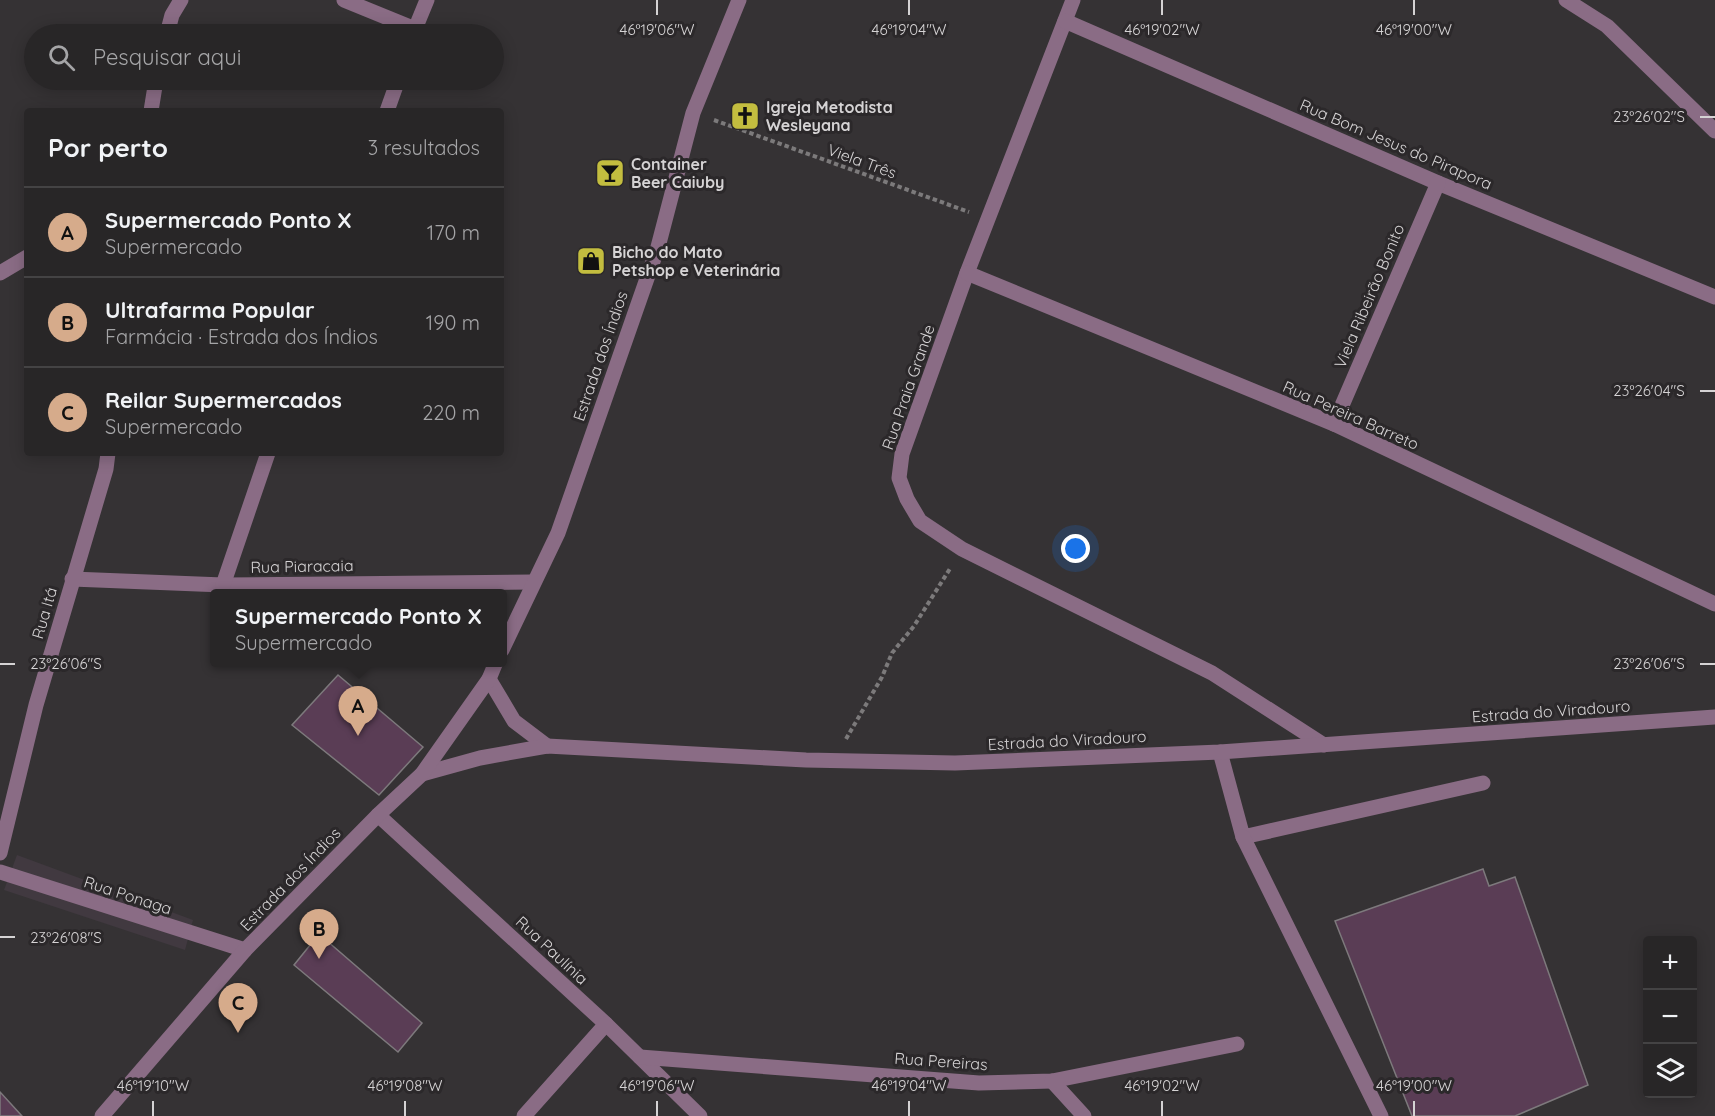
<!DOCTYPE html>
<html lang="pt">
<head>
<meta charset="utf-8">
<style>
	:root { --surface:#282627; --page:#302e2f; --text:#f1f3f6; --muted:#a5a5a7; --line:#444344; --accent:#d6ab8b }
	body { margin:0; font-family:Quicksand,sans-serif; background:var(--page); color:var(--text) }
	.controls { position:absolute; right:18px; bottom:18px; display:grid; overflow:hidden; border-radius:6px; box-shadow:0 3px 15px #0003 }
	.controls button { width:54px; height:54px; display:grid; place-items:center; padding:0; border:0; border-bottom:2px solid var(--line); background:var(--surface); color:var(--text); font:30px sans-serif }
	.you { position:absolute; left:1076px; top:549px; width:21px; height:21px; margin:-15px; border:4px solid #fff; border-radius:50%; background:#1a73e8; box-shadow:0 0 0 9px #1a73e833 }
	.badge { display:grid; place-items:center; width:39px; height:39px; border-radius:50%; background:var(--accent); color:#111; font-size:20px; font-weight:700 }
	.pin { position:absolute; translate:-50% -50px; filter:drop-shadow(0 2px 3px #0008) }
	.pin::after { content:''; position:absolute; top:32px; width:21px; height:18px; background:inherit; clip-path:polygon(0 0,100% 0,50% 100%) }
	.popup { position:absolute; left:210px; top:589px; width:297px; height:78px; box-sizing:border-box; display:grid; place-content:center; border-radius:6px; background:var(--surface); filter:drop-shadow(0 2px 4px #0005); font-size:20px; white-space:nowrap; color:var(--muted) }
	.popup b { font-size:22px; color:var(--text) }
	.popup::after { content:''; position:absolute; left:50%; top:100%; margin-left:-12px; border:12px solid transparent; border-top-color:var(--surface) }
	.list { margin:0; padding:0; list-style:none }
	h2 { display:flex; justify-content:space-between; align-items:center; height:78px; margin:0; padding:0 24px; font-size:26px }
	h2 small { font-size:20px; font-weight:400; color:var(--muted) }
	.list li { display:grid; grid-template-columns:39px 1fr auto; gap:18px; align-items:center; box-sizing:border-box; height:90px; padding:0 24px; border-top:2px solid var(--line) }
	.list b { display:block; font-size:22px; white-space:nowrap }
	.list p { margin:0; font-size:20px; white-space:nowrap; color:var(--muted) }
	.list em { font-size:20px; font-style:normal; color:var(--muted) }
	.icon { flex:none; width:33px; height:33px; fill:none; stroke:currentColor; stroke-width:2; stroke-linecap:round; stroke-linejoin:round }
	.map { position:relative; flex:none; width:1715px; height:1116px; overflow:hidden }
	.search { position:absolute; background:var(--surface); box-shadow:0 3px 15px #0003; left:24px; top:24px; width:480px; height:66px; display:flex; align-items:center; gap:15px; box-sizing:border-box; padding:0 21px; border-radius:33px; color:var(--muted); font-size:22px }
	.panel { position:absolute; background:var(--surface); box-shadow:0 3px 15px #0003; left:24px; top:108px; width:480px; height:348px; border-radius:6px }
	.map>svg:first-child { display:block }
	.built { fill:#413940 }
	.building { fill:#5a3d55; stroke:#7d797c; stroke-width:1.5 }
	.lines { fill:none; stroke-linecap:round; stroke-linejoin:round }
	.path { stroke:#7c7a7b; stroke-width:4; stroke-dasharray:4.5 3; stroke-linecap:butt }
	.minor { stroke:#8a6c85; stroke-width:15 }
	.ticks { fill:none; stroke:#d5d3d4; stroke-width:2 }
	.labels { text-anchor:middle; stroke-width:6; stroke-linejoin:round; paint-order:stroke }
	.poi-label { font-size:16px; font-weight:bold; fill:#d5d3d4; stroke:#2b282a; text-anchor:start }
	.street-label { font-size:16px; fill:#d5d3d4; stroke:#2b282a }
	.ticks-label { font-size:15px; text-anchor:middle; fill:#d5d3d4; stroke:#2b282a; stroke-width:6; stroke-linejoin:round; paint-order:stroke }
</style>
</head>
<body>
<div class="map">
<svg width="1715" height="1116" viewBox="0 0 1715 1116">
	<rect width="100%" height="100%" fill="#353234"/>
	<path class="built" d="M 17,855 L 193,920 L 185,950 L 4,890 Z"/>
	<g class="building">
		<path d="M 338,675 L 423,747 L 379,795 L 292,725 Z"/>
		<path d="M 1483,869 L 1489,886 L 1515,877 L 1588,1085 L 1515,1116 L 1412,1116 L 1335,921 Z"/>
		<path d="M 319,934 L 422,1023 L 398,1052 L 294,965 Z"/>
		<path d="M 0,1092 L 22,1116 L 0,1116 Z"/>
	</g>
	<g class="lines">
		<g class="path">
			<path d="M 714,120 L 969,212"/>
			<path d="M 846,739 L 882,677 L 892,653 L 914,626 L 951,567"/>
		</g>
		<g class="minor">
			<path d="M 344,0 L 415,29"/>
			<path d="M 1073,0 L 967,273 L 902,454 L 899,478 L 907,499 L 920,521 L 962,549 L 1212,673 L 1324,745"/>
			<path d="M 1566,0 L 1607,26 L 1715,131"/>
			<path d="M 1065,21 L 1438,183 L 1715,297"/>
			<path d="M 167,34 L 172,15 L 181,0"/>
			<path d="M 413,34 L 427,0"/>
			<path d="M 151,111 L 156,80"/>
			<path d="M 387,111 L 398,80"/>
			<path d="M 0,273 L 27,257"/>
			<path d="M 967,273 L 1334,424 L 1715,604"/>
			<path d="M 1334,424 L 1438,183"/>
			<path d="M 72,579 L 223,585 L 532,582"/>
			<path d="M 223,585 L 268,453"/>
			<path d="M 502,650 L 558,533 L 658,247 L 693,113 L 739,0"/>
			<path d="M 489,679 L 514,721 L 547,746"/>
			<path d="M 1220,752 L 1243,837 L 1483,783"/>
			<path d="M 422,774 L 480,758 L 547,746 L 806,760 L 955,763 L 1220,752 L 1715,717"/>
			<path d="M 378,815 L 606,1024 L 700,1116"/>
			<path d="M 1243,837 L 1381,1116"/>
			<path d="M 0,853 L 36,705 L 106,469 L 108,453"/>
			<path d="M 0,872 L 245,950"/>
			<path d="M 640,1057 L 979,1083 L 1052,1081 L 1237,1044"/>
			<path d="M 1052,1081 L 1084,1116"/>
			<path d="M 102,1116 L 245,950 L 378,815 L 422,774 L 489,679 L 496,662"/>
			<path d="M 524,1116 L 606,1024"/>
		</g>
	</g>
	<path class="ticks" d="M 657,0 L 657,15M 909,0 L 909,15M 1162,0 L 1162,15M 1414,0 L 1414,15M 1700,117 L 1715,117M 1700,391 L 1715,391M 0,664 L 15,664M 1700,664 L 1715,664M 0,937 L 15,937M 153,1101 L 153,1116M 405,1101 L 405,1116M 657,1101 L 657,1116M 909,1101 L 909,1116M 1162,1101 L 1162,1116M 1414,1101 L 1414,1116"/>
	<defs>
		<g id="church-square" transform="scale(1.5)"><rect x="-9" y="-9" width="18" height="18" rx="4" fill="#c3bd3f" stroke="#2b282a"/><path d="M-1.2-6h2.4v3.5h3.3v2.4h-3.3V6h-2.4V-.1h-3.3v-2.4h3.3Z" fill="#111"/></g>
		<g id="bar-square" transform="scale(1.5)"><rect x="-9" y="-9" width="18" height="18" rx="4" fill="#c3bd3f" stroke="#2b282a"/><path d="M-6-5H6L.8 .8V4.5H3.5V6h-7V4.5H-.8V.8Z" fill="#111"/></g>
		<g id="shop-square" transform="scale(1.5)"><rect x="-9" y="-9" width="18" height="18" rx="4" fill="#c3bd3f" stroke="#2b282a"/><path d="M-5-2.5h2.3a2.7 3.5 0 0 1 5.4 0H5L5.5 6h-11ZM-1.5-2.5h3a1.5 2.3 0 0 0-3 0Z" fill="#111"/></g>
	</defs>
	<g fill-rule="evenodd">
		<use href="#church-square" x="745" y="116"/>
		<use href="#bar-square" x="610" y="173"/>
		<use href="#shop-square" x="591" y="261"/>
	</g>
	<g class="labels">
		<g class="poi-label">
			<text x="766" y="113">Igreja Metodista<tspan x="766" dy="18">Wesleyana</tspan></text>
			<text x="631" y="170">Container<tspan x="631" dy="18">Beer Caiuby</tspan></text>
			<text x="612" y="258">Bicho do Mato<tspan x="612" dy="18">Petshop e Veterinária</tspan></text>
		</g>
		<g class="street-label">
			<text transform="translate(1396 144) rotate(23)" y="6">Rua Bom Jesus do Pirapora</text>
			<text transform="translate(862 161) rotate(20)" y="6">Viela Três</text>
			<text transform="translate(1369 296) rotate(-67)" y="6">Viela Ribeirão Bonito</text>
			<text transform="translate(600 356) rotate(-71)" y="6">Estrada dos Índios</text>
			<text transform="translate(908 387) rotate(-71)" y="6">Rua Praia Grande</text>
			<text transform="translate(1351 415) rotate(24)" y="6">Rua Pereira Barreto</text>
			<text transform="translate(302 566) rotate(-1)" y="6">Rua Piaracaia</text>
			<text transform="translate(44 613) rotate(-74)" y="6">Rua Itá</text>
			<text transform="translate(1551 711) rotate(-4)" y="6">Estrada do Viradouro</text>
			<text transform="translate(1067 740) rotate(-3)" y="6">Estrada do Viradouro</text>
			<text transform="translate(290 879) rotate(-46)" y="6">Estrada dos Índios</text>
			<text transform="translate(128 895) rotate(18)" y="6">Rua Ponaga</text>
			<text transform="translate(552 950) rotate(43)" y="6">Rua Paulínia</text>
			<text transform="translate(941 1061) rotate(4)" y="6">Rua Pereiras</text>
		</g>
	</g>
	<g class="ticks-label">
		<text x="657" y="35">46°19'06"W</text>
		<text x="909" y="35">46°19'04"W</text>
		<text x="1162" y="35">46°19'02"W</text>
		<text x="1414" y="35">46°19'00"W</text>
		<text x="1649" y="122">23°26'02"S</text>
		<text x="1649" y="396">23°26'04"S</text>
		<text x="66" y="669">23°26'06"S</text>
		<text x="1649" y="669">23°26'06"S</text>
		<text x="66" y="943">23°26'08"S</text>
		<text x="153" y="1091">46°19'10"W</text>
		<text x="405" y="1091">46°19'08"W</text>
		<text x="657" y="1091">46°19'06"W</text>
		<text x="909" y="1091">46°19'04"W</text>
		<text x="1162" y="1091">46°19'02"W</text>
		<text x="1414" y="1091">46°19'00"W</text>
	</g>
</svg>
<div class="controls">
<button>+</button>
<button>−</button>
<button><svg class="icon" aria-label="layers" viewBox="0 0 24 24"><path d="M12 4l9 5-9 5-9-5zM3 14l9 5 9-5"/></svg></button>
</div>
<div class="you"></div>
<div class="pin badge" style="left:358px;top:736px">A</div>
<div class="popup"><b>Supermercado Ponto X</b>Supermercado</div>
<div class="pin badge" style="left:319px;top:959px">B</div>
<div class="pin badge" style="left:238px;top:1033px">C</div>
<div class="search"><svg class="icon" aria-label="search" viewBox="0 0 24 24"><circle cx="10" cy="10" r="6"/><path d="M15 15l6 6"/></svg>Pesquisar aqui</div>
<section class="panel">
<h2>Por perto<small>3 resultados</small></h2>
<ul class="list">
<li><span class="badge">A</span><div><b>Supermercado Ponto X</b><p>Supermercado</p></div><em>170 m</em></li>
<li><span class="badge">B</span><div><b>Ultrafarma Popular</b><p>Farmácia · Estrada dos Índios</p></div><em>190 m</em></li>
<li><span class="badge">C</span><div><b>Reilar Supermercados</b><p>Supermercado</p></div><em>220 m</em></li>
</ul>
</section>
</div>
</body>
</html>
